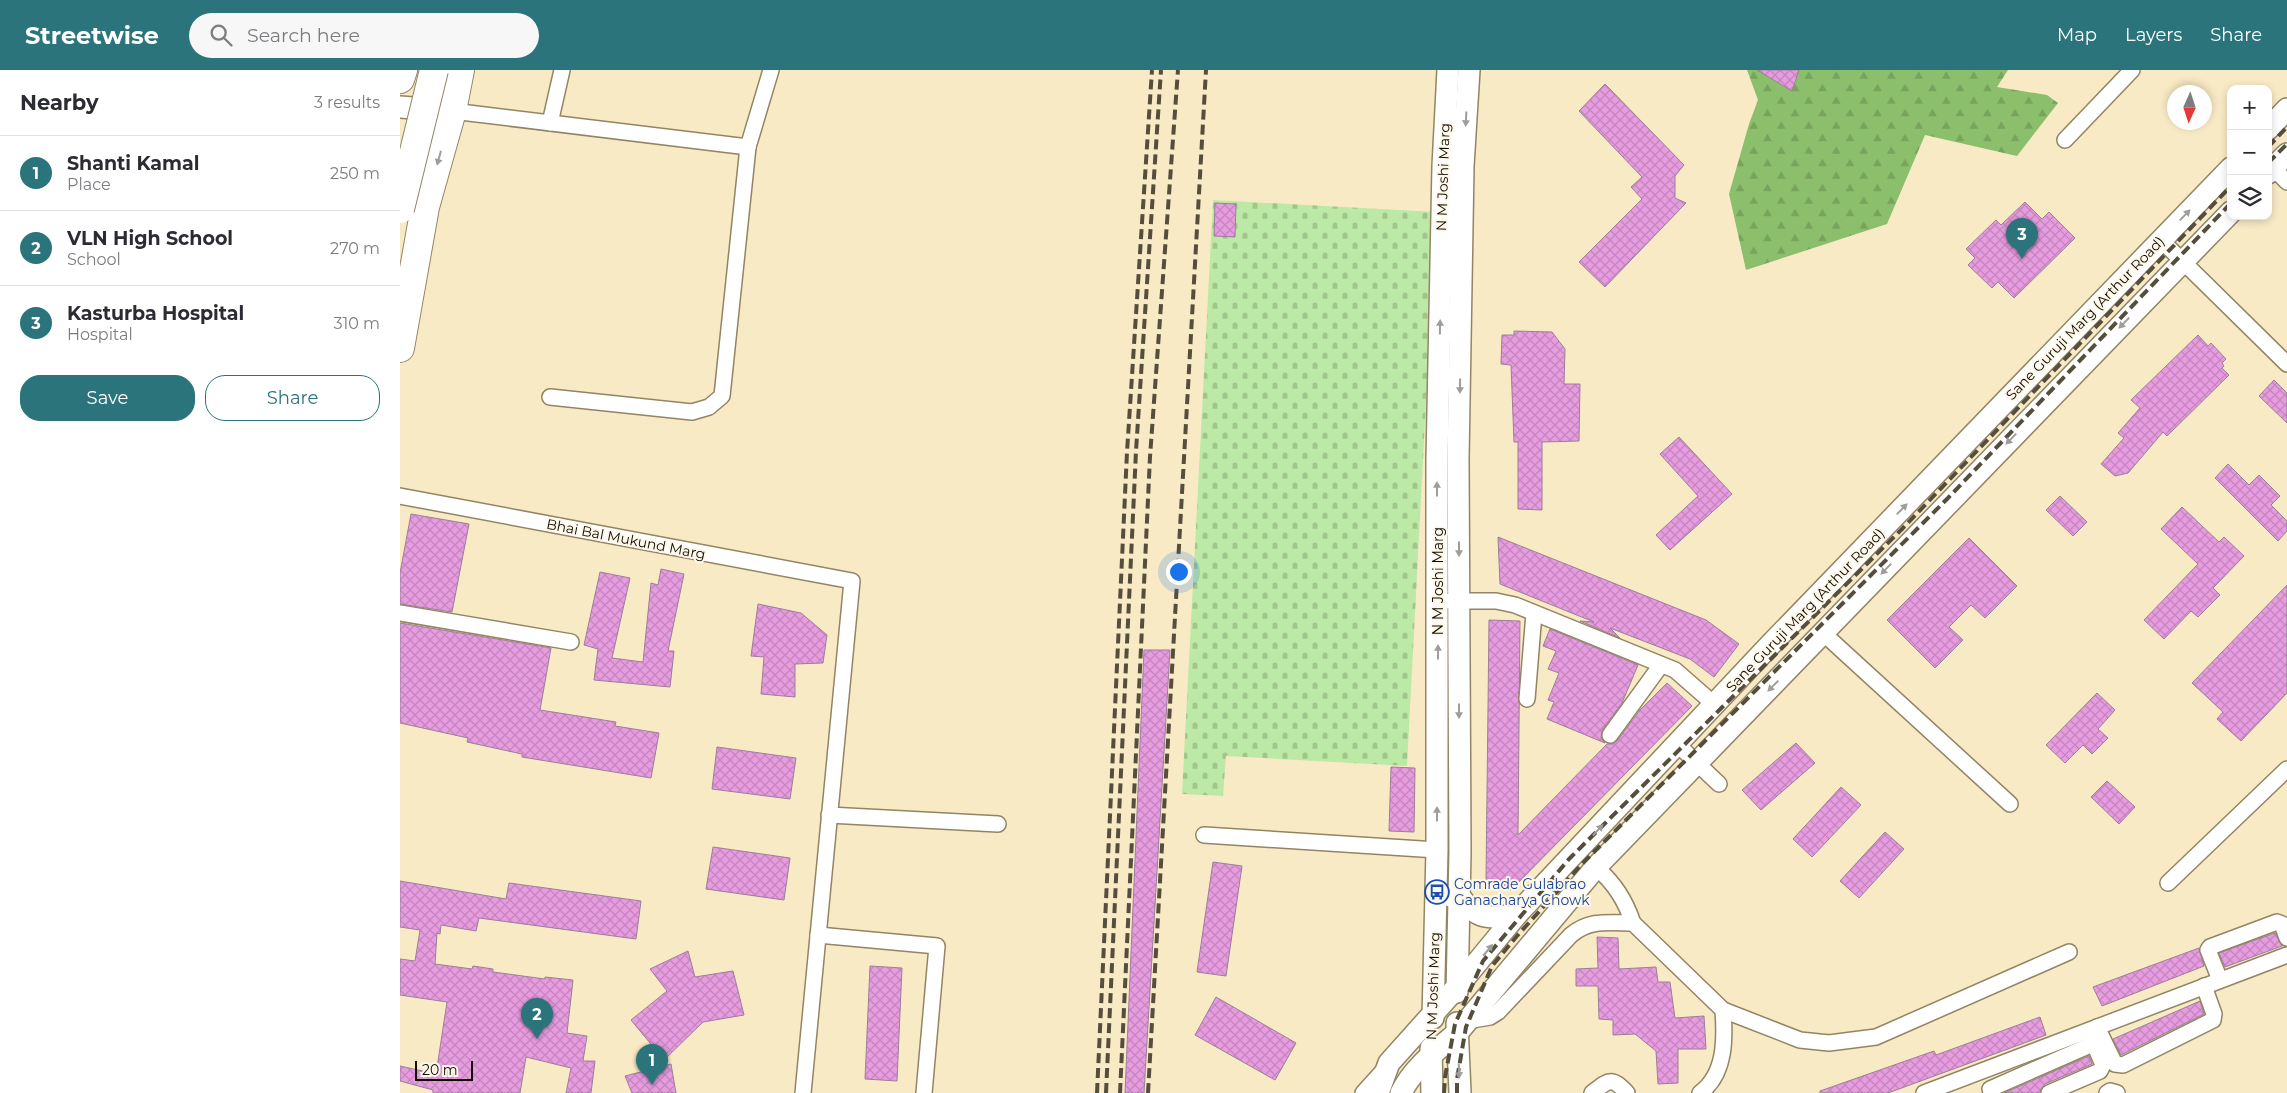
<!DOCTYPE html>
<html lang="en">
<head>
<meta charset="utf-8">
<style>
	:root { --surface:#fff; --page:#f7f7f7; --text:#2b2b33; --muted:#7c7c81; --line:#e1e1e2; --accent:#2b747c }
	body { margin:0; font-family:Montserrat,sans-serif; background:var(--page); color:var(--text) }
	.controls { position:absolute; right:15px; top:15px; display:grid; overflow:hidden; border-radius:10px; box-shadow:0 2px 8px #0003 }
	.controls button { width:45px; height:45px; display:grid; place-items:center; padding:0; border:0; border-bottom:1px solid var(--line); background:var(--surface); color:var(--text); font:25px sans-serif }
	.compass { position:absolute; left:1767px; top:15px; width:45px; height:45px; border-radius:50%; background:var(--surface); box-shadow:0 2px 8px #0003; rotate:183deg }
	.scale { position:absolute; left:15px; bottom:12px; width:58px; box-sizing:border-box; padding-left:5px; border:2px solid #100b02; border-top:0; font-size:14px; line-height:18px; white-space:nowrap; color:#100b02; -webkit-text-stroke:4px #fef8ea; paint-order:stroke }
	.you { position:absolute; left:778px; top:501px; width:18px; height:18px; margin:-12px; border:4px solid #fff; border-radius:50%; background:#1a73e8; box-shadow:0 0 0 8px #1a73e833 }
	.badge { display:grid; place-items:center; width:32px; height:32px; border-radius:50%; background:var(--accent); color:#fff; font-size:16px; font-weight:700 }
	.pin { position:absolute; translate:-50% -41px; filter:drop-shadow(0 1px 2px #0008) }
	.pin::after { content:''; position:absolute; top:26px; width:18px; height:15px; background:inherit; clip-path:polygon(0 0,100% 0,50% 100%) }
	.list { margin:0; padding:0; list-style:none }
	h2 { display:flex; justify-content:space-between; align-items:center; height:65px; margin:0; padding:0 20px; font-size:21px }
	h2 small { font-size:16px; font-weight:400; color:var(--muted) }
	.list li { display:grid; grid-template-columns:32px 1fr auto; gap:15px; align-items:center; box-sizing:border-box; height:75px; padding:0 20px; border-top:1px solid var(--line) }
	.list b { display:block; font-size:19px; white-space:nowrap }
	.list p { margin:0; font-size:16px; white-space:nowrap; color:var(--muted) }
	.list em { font-size:16px; font-style:normal; color:var(--muted) }
	.actions { display:flex; gap:10px; padding:15px 20px }
	.actions a { flex:1; padding:11px 0; border:1px solid var(--accent); border-radius:20px; text-align:center; font-size:18px; color:var(--accent) }
	.actions .main { background:var(--accent); color:#fff }
	.icon { flex:none; width:28px; height:28px; fill:none; stroke:currentColor; stroke-width:2; stroke-linecap:round; stroke-linejoin:round }
	.map { position:relative; flex:none; width:1887px; height:1023px; overflow:hidden }
	header { display:flex; align-items:center; gap:30px; box-sizing:border-box; height:70px; padding:0 25px; background:var(--accent); color:#fff }
	header strong { font-size:24px }
	nav { display:flex; gap:28px; margin-inline-start:auto; font-size:18px }
	.search { width:350px; height:45px; background:var(--page); display:flex; align-items:center; gap:12px; box-sizing:border-box; padding:0 18px; border-radius:28px; color:var(--muted); font-size:19px }
	main { display:flex }
	aside { flex:1; background:var(--surface) }
	.map>svg:first-child { display:block }
	.forest { fill:url(#forest-firs) }
	.cemetery { fill:url(#cemetery-stones) }
	.building { fill:url(#building-cross-hatch); stroke:#9b7f98 }
	.lines { fill:none; stroke-linecap:round; stroke-linejoin:round }
	.street-casing { stroke:#928564; stroke-width:18 }
	.secondary-casing { stroke:#928564; stroke-width:24 }
	.highway-casing { stroke:#928564; stroke-width:30 }
	.street { stroke:#fff; stroke-width:15 }
	.secondary { stroke:#fff; stroke-width:21 }
	.highway { stroke:#fff; stroke-width:28 }
	.rail { stroke:#564e3d; stroke-width:4; stroke-dasharray:10 5; stroke-linecap:butt }
	.highway-bridge-casing { stroke:#928564; stroke-width:30; stroke-linecap:butt }
	.highway-bridge { stroke:#fff; stroke-width:28 }
	.oneway { fill:#9f9d9a }
	.labels { text-anchor:middle; stroke-width:4; stroke-linejoin:round; paint-order:stroke }
	.street-label { font-size:14px; fill:#100b02; stroke:#fef8ea }
	.transit-label { font-size:14px; fill:#164399; stroke:#fef8ea; text-anchor:start }
</style>
</head>
<body>
<header>
<strong>Streetwise</strong>
<div class="search"><svg class="icon" aria-label="search" viewBox="0 0 24 24"><circle cx="10" cy="10" r="6"/><path d="M15 15l6 6"/></svg>Search here</div>
<nav><a>Map</a><a>Layers</a><a>Share</a></nav>
</header>
<main>
<aside>
<h2>Nearby<small>3 results</small></h2>
<ul class="list">
<li><span class="badge">1</span><div><b>Shanti Kamal</b><p>Place</p></div><em>250 m</em></li>
<li><span class="badge">2</span><div><b>VLN High School</b><p>School</p></div><em>270 m</em></li>
<li><span class="badge">3</span><div><b>Kasturba Hospital</b><p>Hospital</p></div><em>310 m</em></li>
</ul>
<div class="actions"><a class="main">Save</a><a>Share</a></div>
</aside>
<div class="map">
<svg width="1887" height="1023" viewBox="0 0 1887 1023">
	<defs>
		<pattern id="forest-firs" width="22" height="20" patternUnits="userSpaceOnUse" patternTransform="scale(1.25)"><rect width="22" height="20" fill="#8bbf6c"/><path d="M5 1l3.5 6h-7zM16 11l3.5 6h-7z" fill="#77a35c"/></pattern>
		<pattern id="cemetery-stones" width="16" height="16" patternUnits="userSpaceOnUse" patternTransform="scale(1.25)"><rect width="16" height="16" fill="#bde9a6"/><path d="M2 7V4a2 2 0 0 1 4 0v3zM10 15v-3a2 2 0 0 1 4 0v3z" fill="#a1c68d"/></pattern>
		<pattern id="building-cross-hatch" width="8" height="8" patternUnits="userSpaceOnUse" patternTransform="scale(1.25)"><rect width="8" height="8" fill="#e79ce0"/><path d="M0 0l8 8M0 8l8-8" fill="none" stroke="#c585bf"/></pattern>
	</defs>
	<rect width="100%" height="100%" fill="#f9eac6"/>
	<path class="forest" d="M 1347,0 L 1608,0 L 1597,17 L 1647,25 L 1658,33 L 1617,86 L 1525,65 L 1487,154 L 1346,200 L 1329,124 L 1349,54 L 1358,30 Z"/>
	<path class="cemetery" d="M 813,130 L 1036,142 L 1007,696 L 826,686 L 823,726 L 782,724 Z"/>
	<g class="building">
		<path d="M 1357,0 L 1399,0 L 1392,21 Z"/>
		<path d="M 1205,14 L 1284,95 L 1275,106 L 1275,128 L 1286,133 L 1205,217 L 1179,192 L 1242,129 L 1231,117 L 1242,107 L 1179,41 Z"/>
		<path d="M 1625,132 L 1642,149 L 1649,142 L 1675,168 L 1614,228 L 1598,212 L 1592,218 L 1568,195 L 1575,188 L 1566,179 L 1596,150 L 1601,155 Z"/>
		<path d="M 815,133 L 836,134 L 835,167 L 814,166 Z"/>
		<path d="M 1114,261 L 1152,262 L 1165,279 L 1164,314 L 1180,314 L 1179,371 L 1142,372 L 1142,440 L 1118,439 L 1118,372 L 1114,372 L 1111,295 L 1101,294 L 1102,265 L 1114,265 Z"/>
		<path d="M 1798,265 L 1808,276 L 1811,273 L 1826,289 L 1822,293 L 1824,296 L 1822,298 L 1829,305 L 1767,366 L 1763,362 L 1728,403 L 1715,406 L 1701,394 L 1724,368 L 1718,363 L 1740,338 L 1731,330 Z"/>
		<path d="M 1874,310 L 1887,323 L 1887,353 L 1859,326 Z"/>
		<path d="M 1279,367 L 1332,424 L 1270,480 L 1256,465 L 1298,426 L 1260,384 Z"/>
		<path d="M 1828,394 L 1849,415 L 1859,405 L 1880,426 L 1871,435 L 1887,451 L 1887,461 L 1878,471 L 1815,408 Z"/>
		<path d="M 1660,426 L 1687,452 L 1673,466 L 1646,440 Z"/>
		<path d="M 1782,437 L 1819,472 L 1824,467 L 1844,486 L 1813,518 L 1820,525 L 1798,547 L 1791,541 L 1764,569 L 1744,550 L 1798,494 L 1761,459 Z"/>
		<path d="M 11,444 L 69,454 L 52,542 L 0,534 L 0,503 Z"/>
		<path d="M 1098,467 L 1306,550 L 1339,574 L 1314,607 L 1290,589 L 1210,558 L 1220,568 L 1180,551 L 1194,552 L 1100,514 Z"/>
		<path d="M 1569,468 L 1617,516 L 1585,548 L 1571,535 L 1549,557 L 1563,570 L 1535,598 L 1487,550 Z"/>
		<path d="M 261,499 L 284,504 L 268,581 L 274,581 L 270,617 L 194,610 L 198,579 L 184,575 L 200,502 L 230,508 L 212,588 L 243,592 L 251,513 L 258,515 Z"/>
		<path d="M 1887,515 L 1887,623 L 1841,671 L 1817,649 L 1823,642 L 1792,613 Z"/>
		<path d="M 358,534 L 401,543 L 427,565 L 423,593 L 395,594 L 395,627 L 361,624 L 364,587 L 351,586 Z"/>
		<path d="M 1089,550 L 1120,551 L 1118,765 L 1207,674 L 1213,674 L 1217,671 L 1240,640 L 1267,613 L 1292,636 L 1111,820 L 1086,809 Z"/>
		<path d="M 0,553 L 151,578 L 140,640 L 216,652 L 215,656 L 259,663 L 251,708 L 122,687 L 122,684 L 67,672 L 68,668 L 0,653 Z"/>
		<path d="M 1150,559 L 1238,595 L 1222,633 L 1202,660 L 1201,668 L 1205,673 L 1147,649 L 1154,632 L 1148,630 L 1159,603 L 1148,599 L 1156,581 L 1143,576 Z"/>
		<path d="M 744,580 L 770,580 L 744,1023 L 725,1023 Z"/>
		<path d="M 1697,623 L 1715,640 L 1698,659 L 1708,668 L 1692,684 L 1683,675 L 1665,693 L 1646,675 Z"/>
		<path d="M 1396,673 L 1415,693 L 1361,740 L 1342,720 Z"/>
		<path d="M 317,677 L 396,688 L 390,729 L 312,719 Z"/>
		<path d="M 991,697 L 1015,698 L 1014,762 L 989,761 Z"/>
		<path d="M 1707,711 L 1735,737 L 1719,754 L 1691,727 Z"/>
		<path d="M 1441,717 L 1461,735 L 1412,787 L 1393,769 Z"/>
		<path d="M 1485,762 L 1504,779 L 1459,828 L 1440,811 Z"/>
		<path d="M 313,777 L 390,788 L 384,830 L 306,819 Z"/>
		<path d="M 813,792 L 842,796 L 826,906 L 797,902 Z"/>
		<path d="M 0,811 L 106,829 L 109,813 L 241,831 L 236,869 L 79,848 L 76,861 L 41,855 L 40,864 L 37,863 L 35,894 L 72,899 L 73,896 L 93,899 L 93,902 L 145,909 L 145,907 L 173,910 L 167,963 L 187,966 L 183,991 L 195,991 L 191,1023 L 166,1023 L 171,998 L 126,987 L 120,1023 L 33,1023 L 33,1020 L 0,1011 L 0,996 L 36,1004 L 47,932 L 0,925 L 0,889 L 15,891 L 20,860 L 0,857 Z"/>
		<path d="M 1875,863 L 1882,876 L 1825,897 L 1819,883 Z"/>
		<path d="M 1197,867 L 1218,868 L 1219,899 L 1256,897 L 1258,912 L 1270,912 L 1275,948 L 1304,946 L 1306,979 L 1278,979 L 1278,1013 L 1258,1014 L 1256,981 L 1235,964 L 1213,965 L 1213,950 L 1199,949 L 1198,916 L 1176,916 L 1176,899 L 1198,898 Z"/>
		<path d="M 1799,878 L 1804,896 L 1702,936 L 1693,917 Z"/>
		<path d="M 288,881 L 295,907 L 333,901 L 344,945 L 303,952 L 264,990 L 231,950 L 267,921 L 250,899 Z"/>
		<path d="M 470,896 L 502,898 L 497,1011 L 465,1009 Z"/>
		<path d="M 816,927 L 896,973 L 875,1010 L 795,965 Z"/>
		<path d="M 1800,931 L 1804,944 L 1721,985 L 1713,969 Z"/>
		<path d="M 1640,947 L 1646,965 L 1488,1023 L 1420,1023 L 1420,1021 L 1534,981 L 1536,985 Z"/>
		<path d="M 1689,986 L 1692,994 L 1645,1014 L 1640,1023 L 1604,1023 Z"/>
		<path d="M 271,994 L 276,1023 L 232,1023 L 225,1006 Z"/>
	</g>
	<g class="lines">
		<g class="street-casing">
			<g id="street">
				<path d="M 52,41 L 348,77 L 371,0"/>
				<path d="M 150,53 L 162,0"/>
				<path d="M 1665,70 L 1732,0"/>
				<path d="M 1873,98 L 1887,112"/>
				<path d="M 1761,170 L 1887,294"/>
				<path d="M 150,327 L 292,342 L 309,337 L 322,326 L 348,77"/>
				<path d="M 0,426 L 452,511 L 403,1023"/>
				<path d="M 1050,531 L 1096,531 L 1115,535 L 1275,600 L 1315,635"/>
				<path d="M 0,543 L 171,572"/>
				<path d="M 1423,563 L 1610,734"/>
				<path d="M 1127,629 L 1134,543"/>
				<path d="M 1210,665 L 1261,595"/>
				<path d="M 1277,674 L 1319,714"/>
				<path d="M 429,745 L 598,754"/>
				<path d="M 804,765 L 1037,780"/>
				<path d="M 1196,797 C 1215,814 1225,830 1233,853 L 1323,940 L 1400,970 L 1429,973 L 1476,967 L 1669,882"/>
				<path d="M 1768,813 L 1887,699"/>
				<path d="M 418,865 L 537,876 L 524,1023"/>
				<path d="M 1820,910 L 1808,880 L 1810,877 L 1877,852 L 1882,854 L 1887,868"/>
				<path d="M 1067,951 L 1090,947 L 1098,942 L 1171,865 C 1190,849 1209,853 1233,853"/>
				<path d="M 1697,957 L 1715,994 L 1723,995 L 1813,950 L 1814,944 L 1804,916"/>
				<path d="M 1590,1019 L 1693,974"/>
				<path d="M 963,1023 L 982,1002"/>
				<path d="M 1192,1023 C 1209,1010 1211,1006 1227,1023"/>
				<path d="M 1300,1023 C 1326,1004 1325,968 1323,940"/>
				<path d="M 1524,1023 L 1887,885"/>
				<path d="M 1649,1023 L 1700,1001 L 1703,995 L 1695,976"/>
				<path d="M 1707,1023 L 1710,1021 L 1717,1023"/>
			</g>
		</g>
		<g class="secondary-casing">
			<g id="secondary">
				<path d="M 0,37 L 39,40"/>
				<path d="M 1868,59 L 1887,39"/>
				<path d="M 1868,103 L 1887,84"/>
				<path d="M 1051,826 L 1059,826 C 1076,849 1090,850 1117,844"/>
				<path d="M 1057,922 L 1060,782 L 1058,389 L 1063,96 L 1069,0"/>
				<path d="M 1033,948 L 1037,780 L 1037,389 L 1043,96 L 1048,0"/>
				<path d="M 1057,953 L 1060,1023"/>
				<path d="M 1031,978 L 1032,1023"/>
				<path d="M 978,1023 L 989,993 L 1057,917 L 1117,844 L 1371,574 L 1831,98"/>
				<path d="M 1001,1023 C 1013,998 1037,980 1058,962 L 1196,797 L 1831,142"/>
			</g>
		</g>
		<g class="highway-casing">
			<g id="highway">
				<path d="M 0,9 L 3,0"/>
				<path d="M 0,278 L 25,137 L 52,41 L 60,0"/>
			</g>
		</g>
		<use href="#street" class="street"/>
		<use href="#secondary" class="secondary"/>
		<use href="#highway" class="highway"/>
		<g class="rail">
			<path d="M 1868,77 L 1887,57"/>
			<path d="M 1868,93 L 1887,74"/>
			<path d="M 697,1023 L 727,382 L 752,0"/>
			<path d="M 706,1023 L 736,381 L 761,0"/>
			<path d="M 720,1023 L 750,387 L 778,0"/>
			<path d="M 748,1023 L 806,0"/>
			<path d="M 1044,1023 L 1045,1007 L 1055,954 L 1083,891 L 1169,789 L 1502,459 L 1831,116"/>
			<path d="M 1057,1023 L 1057,1009 L 1066,957 L 1092,896 L 1117,866 L 1181,795 L 1547,429 L 1831,133"/>
		</g>
		<g class="highway-bridge-casing">
			<path id="highway-bridge" d="M 0,139 L 34,0"/>
		</g>
		<use href="#highway-bridge" class="highway-bridge"/>
	</g>
	<defs><path id="oneway-solid" d="M-6-.8H1V-3.2L6.5 0L1 3.2V.8H-6Z" transform="scale(1.25)"/></defs>
	<g class="oneway">
		<use href="#oneway-solid" transform="translate(1066 49) rotate(93)"/>
		<use href="#oneway-solid" transform="translate(39 88) rotate(105)"/>
		<use href="#oneway-solid" transform="translate(1785 145) rotate(-46)"/>
		<use href="#oneway-solid" transform="translate(1724 253) rotate(134)"/>
		<use href="#oneway-solid" transform="translate(1040 257) rotate(-89)"/>
		<use href="#oneway-solid" transform="translate(1060 316) rotate(91)"/>
		<use href="#oneway-solid" transform="translate(1611 369) rotate(134)"/>
		<use href="#oneway-solid" transform="translate(1037 419) rotate(-90)"/>
		<use href="#oneway-solid" transform="translate(1502 439) rotate(-46)"/>
		<use href="#oneway-solid" transform="translate(1059 479) rotate(90)"/>
		<use href="#oneway-solid" transform="translate(1486 499) rotate(134)"/>
		<use href="#oneway-solid" transform="translate(1038 582) rotate(-90)"/>
		<use href="#oneway-solid" transform="translate(1373 616) rotate(135)"/>
		<use href="#oneway-solid" transform="translate(1059 641) rotate(90)"/>
		<use href="#oneway-solid" transform="translate(1037 744) rotate(-90)"/>
		<use href="#oneway-solid" transform="translate(1198 760) rotate(-47)"/>
		<use href="#oneway-solid" transform="translate(1088 880) rotate(-50)"/>
		<use href="#oneway-solid" transform="translate(1059 1001) rotate(88)"/>
	</g>
	<defs>
		<g id="bus-ring" transform="scale(1.25)"><circle r="9.5" fill="#fef8ea" stroke="#1a4fb4" stroke-width="1.5"/><path d="M-5-6H5V4H4V6H2V4H-2V6H-4V4H-5ZM-3.5-4V0h7V-4ZM-3.5 1.2v1.5H-2V1.2ZM2 1.2v1.5H3.5V1.2Z" fill="#1a4fb4"/></g>
	</defs>
	<g fill-rule="evenodd">
		<use href="#bus-ring" x="1037" y="822"/>
	</g>
	<g class="labels">
		<g class="street-label">
			<text transform="translate(1043 107) rotate(-88)" y="5">N M Joshi Marg</text>
			<text transform="translate(1685 248) rotate(-46)" y="5">Sane Guruji Marg (Arthur Road)</text>
			<text transform="translate(226 469) rotate(11)" y="5">Bhai Bal Mukund Marg</text>
			<text transform="translate(1038 511) rotate(-90)" y="5">N M Joshi Marg</text>
			<text transform="translate(1405 540) rotate(-46)" y="5">Sane Guruji Marg (Arthur Road)</text>
			<text transform="translate(1033 916) rotate(-88)" y="5">N M Joshi Marg</text>
		</g>
		<g class="transit-label">
			<text x="1054" y="819">Comrade Gulabrao<tspan x="1054" dy="16">Ganacharya Chowk</tspan></text>
		</g>
	</g>
</svg>
<div class="controls">
<button>+</button>
<button>−</button>
<button><svg class="icon" aria-label="layers" viewBox="0 0 24 24"><path d="M12 4l9 5-9 5-9-5zM3 14l9 5 9-5"/></svg></button>
</div>
<svg class="compass" viewBox="-18 -18 36 36"><path d="M0-13l5 13h-10z" fill="#e53935"/><path d="M0 13l5-13h-10z" fill="#7c7c81"/></svg>
<div class="scale">20 m</div>
<div class="you"></div>
<div class="pin badge" style="left:252px;top:1015px">1</div>
<div class="pin badge" style="left:137px;top:969px">2</div>
<div class="pin badge" style="left:1622px;top:189px">3</div>
</div>
</main>
</body>
</html>
